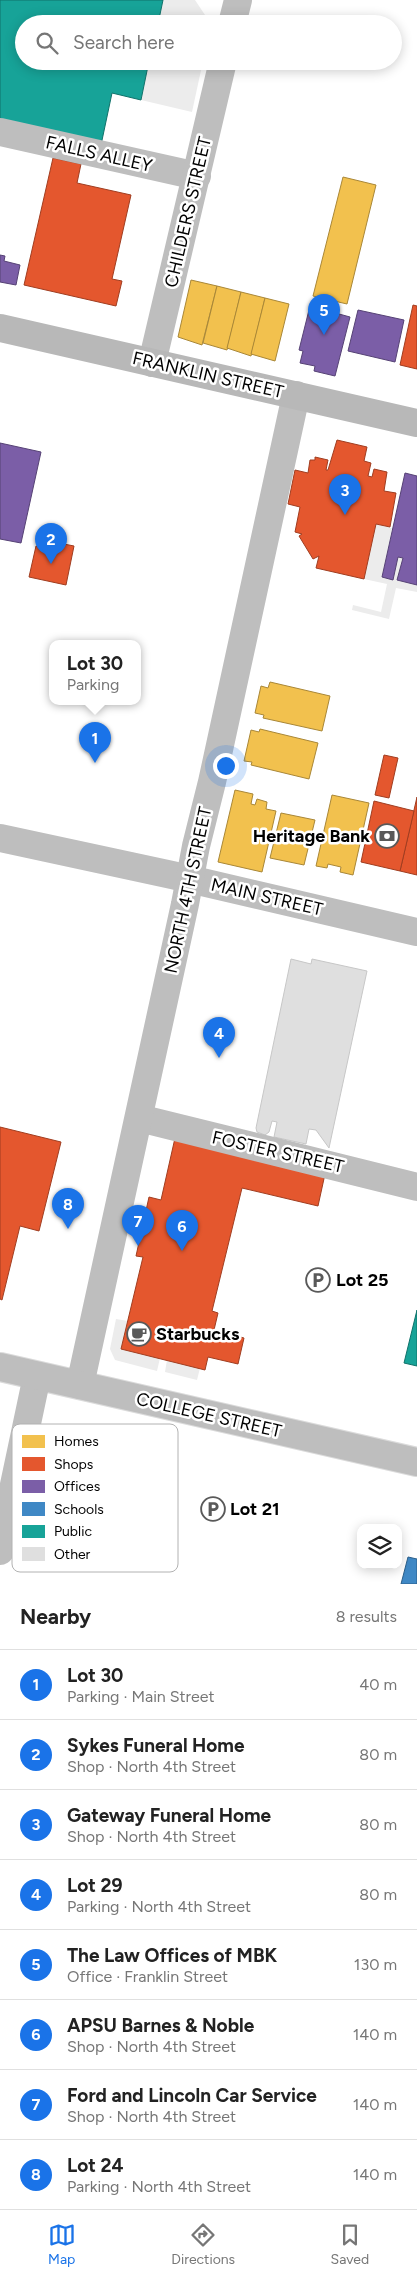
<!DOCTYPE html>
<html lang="en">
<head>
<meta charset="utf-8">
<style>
	:root { --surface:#fff; --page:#f2f2f2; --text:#222; --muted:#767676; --line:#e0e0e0; --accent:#1a73e8 }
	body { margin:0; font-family:Figtree,sans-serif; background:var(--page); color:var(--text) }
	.controls { position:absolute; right:15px; bottom:15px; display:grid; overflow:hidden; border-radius:10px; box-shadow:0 2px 12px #0003 }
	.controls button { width:45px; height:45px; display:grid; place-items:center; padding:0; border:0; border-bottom:1px solid var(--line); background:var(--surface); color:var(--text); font:25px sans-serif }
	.you { position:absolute; left:225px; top:765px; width:18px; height:18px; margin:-12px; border:4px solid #fff; border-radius:50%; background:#1a73e8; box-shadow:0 0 0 8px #1a73e833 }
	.badge { display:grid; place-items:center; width:32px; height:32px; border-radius:50%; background:var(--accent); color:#fff; font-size:16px; font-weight:700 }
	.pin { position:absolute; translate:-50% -41px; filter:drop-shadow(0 1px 2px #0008) }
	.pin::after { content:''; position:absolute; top:26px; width:18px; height:15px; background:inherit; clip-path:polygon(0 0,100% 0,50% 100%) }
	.popup { position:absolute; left:49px; top:640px; width:92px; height:65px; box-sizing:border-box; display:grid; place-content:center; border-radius:10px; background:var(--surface); filter:drop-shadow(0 1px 4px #0005); font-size:16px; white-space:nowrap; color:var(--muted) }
	.popup b { font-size:19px; color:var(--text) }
	.popup::after { content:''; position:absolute; left:50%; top:100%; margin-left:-10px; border:10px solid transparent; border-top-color:var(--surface) }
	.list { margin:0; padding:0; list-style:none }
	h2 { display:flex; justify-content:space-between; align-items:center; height:65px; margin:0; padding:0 20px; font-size:21px }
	h2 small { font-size:16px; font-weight:400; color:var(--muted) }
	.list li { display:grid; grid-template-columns:32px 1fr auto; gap:15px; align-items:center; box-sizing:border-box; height:70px; padding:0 20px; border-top:1px solid var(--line) }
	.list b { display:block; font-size:19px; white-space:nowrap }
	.list p { margin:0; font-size:16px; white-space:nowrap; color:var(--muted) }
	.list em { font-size:16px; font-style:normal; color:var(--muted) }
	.icon { flex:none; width:28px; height:28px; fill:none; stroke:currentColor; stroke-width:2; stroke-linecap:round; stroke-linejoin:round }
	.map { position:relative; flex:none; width:417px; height:1584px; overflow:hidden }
	.search { position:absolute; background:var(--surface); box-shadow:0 2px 12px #0003; left:15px; right:15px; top:15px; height:55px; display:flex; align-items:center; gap:12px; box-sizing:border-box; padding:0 18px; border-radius:28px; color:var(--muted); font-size:19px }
	.sheet { height:625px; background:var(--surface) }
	nav { display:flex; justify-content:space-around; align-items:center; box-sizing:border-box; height:70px; border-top:1px solid var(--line); background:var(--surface); font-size:14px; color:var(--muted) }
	nav a { display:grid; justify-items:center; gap:2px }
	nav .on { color:var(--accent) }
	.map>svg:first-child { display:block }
	.green { fill:#ececec }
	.homes { fill:#f2c14e; stroke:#a98737 }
	.shops { fill:#e4572e; stroke:#a03d20 }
	.offices { fill:#7b5ea7; stroke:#564275 }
	.schools { fill:#3f88c5; stroke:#2c5f8a }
	.public { fill:#17a398; stroke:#10726a }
	.building { fill:#dfdfdf; stroke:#c7c7c7 }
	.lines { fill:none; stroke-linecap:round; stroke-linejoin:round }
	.primary-casing { stroke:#dbdbdb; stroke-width:30 }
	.street { stroke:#bebebe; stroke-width:28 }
	.secondary { stroke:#b8b8b8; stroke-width:28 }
	.primary { stroke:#bebebe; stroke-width:28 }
	.labels { text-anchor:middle; stroke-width:5; stroke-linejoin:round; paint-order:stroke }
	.street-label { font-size:18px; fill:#000; stroke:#fff }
	.poi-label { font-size:18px; font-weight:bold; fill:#000; stroke:#fff; text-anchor:start }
	.key { fill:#fff; stroke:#b2b2b2; stroke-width:1 }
	.key-label { font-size:14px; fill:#000 }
</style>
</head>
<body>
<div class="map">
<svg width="417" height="1584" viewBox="0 0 417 1584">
	<rect width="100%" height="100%" fill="#fff"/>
	<g class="green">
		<path d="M 163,0 L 195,0 L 211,24 L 158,24 Z"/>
		<path d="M 149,61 L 203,61 L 192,112 L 141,100 Z"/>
		<path d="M 376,524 L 392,528 L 382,577 L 393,580 L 398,557 L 403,558 L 398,580 L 417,585 L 417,592 L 396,588 L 389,619 L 352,610 L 353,605 L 381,612 L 387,584 L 364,579 Z"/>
		<path d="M 116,1319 L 128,1321 L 121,1349 L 160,1358 L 157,1371 L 115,1360 L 110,1349 Z"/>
		<path d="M 167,1360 L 200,1368 L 197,1380 L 165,1372 Z"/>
	</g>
	<g class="homes">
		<path d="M 343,177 L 376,185 L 347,304 L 313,296 Z"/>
		<path d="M 191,280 L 217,286 L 202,345 L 178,337 Z"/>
		<path d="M 217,286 L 241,292 L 227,350 L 203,343 Z"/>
		<path d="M 241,292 L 265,298 L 251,356 L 227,348 Z"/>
		<path d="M 265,298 L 289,304 L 275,361 L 251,354 Z"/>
		<path d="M 270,682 L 330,696 L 322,731 L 263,718 L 264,715 L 255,713 L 261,686 L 268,688 Z"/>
		<path d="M 260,729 L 318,743 L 309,779 L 251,765 L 252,762 L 244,761 L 251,730 L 259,732 Z"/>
		<path d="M 235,790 L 253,794 L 251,804 L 255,805 L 257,799 L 267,802 L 266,809 L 276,811 L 262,872 L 218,862 Z"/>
		<path d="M 332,795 L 369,803 L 353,875 L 340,872 L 341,867 L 328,864 L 327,868 L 316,866 Z"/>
		<path d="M 281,813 L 315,820 L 304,865 L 270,858 Z"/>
	</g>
	<g class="shops">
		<path d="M 53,158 L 81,164 L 77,183 L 131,195 L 112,279 L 122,281 L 116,306 L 24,285 Z"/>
		<path d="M 413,305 L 417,306 L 417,369 L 400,365 Z"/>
		<path d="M 337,440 L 367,447 L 364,461 L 371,463 L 368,476 L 372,477 L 374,469 L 387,472 L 384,491 L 396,493 L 390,527 L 376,524 L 364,579 L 316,568 L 319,556 L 313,559 L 299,536 L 302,534 L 295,532 L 300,507 L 288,504 L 295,470 L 308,473 L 310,460 L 315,460 L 315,457 L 328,460 L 326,470 L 328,470 Z"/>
		<path d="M 59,543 L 74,546 L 66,585 L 29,577 L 36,546 L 57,550 Z"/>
		<path d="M 384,755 L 398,758 L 389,798 L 375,795 Z"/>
		<path d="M 417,797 L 417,875 L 400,871 Z"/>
		<path d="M 374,801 L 414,811 L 400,871 L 361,862 Z"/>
		<path d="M 0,1127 L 61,1142 L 39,1231 L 20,1226 L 2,1300 L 0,1299 Z"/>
		<path d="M 175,1138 L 325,1174 L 318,1206 L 242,1188 L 212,1311 L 218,1313 L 214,1330 L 244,1338 L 238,1364 L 208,1357 L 205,1370 L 121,1349 L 143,1257 L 136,1256 L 149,1197 L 161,1200 Z"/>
	</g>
	<g class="offices">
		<path d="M 0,255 L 5,256 L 4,261 L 20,265 L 16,285 L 0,282 Z"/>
		<path d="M 310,306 L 350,317 L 335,376 L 314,371 L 315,366 L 300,363 L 303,351 L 299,350 Z"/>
		<path d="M 358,310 L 404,320 L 395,362 L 348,351 Z"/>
		<path d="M 0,443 L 41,452 L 21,543 L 0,539 Z"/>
		<path d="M 405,473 L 417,476 L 417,585 L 397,580 L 403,558 L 398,557 L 393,580 L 382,577 Z"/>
	</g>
	<path class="schools" d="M 408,1557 L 417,1559 L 417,1584 L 401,1584 Z"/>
	<g class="public">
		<path d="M 0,0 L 163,0 L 158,24 L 24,24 L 24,61 L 149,61 L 141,100 L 112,93 L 101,145 L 0,121 Z"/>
		<path d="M 417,1310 L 417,1366 L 404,1363 Z"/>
	</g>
	<path class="building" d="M 291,959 L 311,964 L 312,959 L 367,971 L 329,1148 L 316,1130 L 309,1129 L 306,1144 L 274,1137 L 277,1122 L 272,1121 L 269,1132 L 265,1135 L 257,1132 L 256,1128 Z"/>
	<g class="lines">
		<g class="primary-casing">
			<path id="primary" d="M 0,1367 L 417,1462"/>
		</g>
		<g class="street">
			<path d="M 232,24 L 238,0"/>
			<path d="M 0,132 L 197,176"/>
			<path d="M 152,363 L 223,61"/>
			<path d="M 0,838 L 172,875 L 417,932"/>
			<path d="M 139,1118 L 417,1187"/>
			<path d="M 80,1385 L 185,904 L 196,846 L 212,782 L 296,395"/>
			<path d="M 0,1551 L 37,1376"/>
		</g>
		<path class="secondary" d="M 0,328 L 417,423"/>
		<use href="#primary" class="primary"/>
	</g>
	<defs>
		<g id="bank-ring" transform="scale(1.25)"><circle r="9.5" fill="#fff" stroke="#595959" stroke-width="1.5"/><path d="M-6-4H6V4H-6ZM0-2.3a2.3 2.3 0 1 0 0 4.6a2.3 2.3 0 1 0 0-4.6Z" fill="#595959"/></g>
		<g id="parking-ring" transform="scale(1.25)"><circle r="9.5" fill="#fff" stroke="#595959" stroke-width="1.5"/><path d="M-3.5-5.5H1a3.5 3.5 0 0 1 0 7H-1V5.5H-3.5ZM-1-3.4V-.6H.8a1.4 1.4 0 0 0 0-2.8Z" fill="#595959"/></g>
		<g id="cafe-ring" transform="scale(1.25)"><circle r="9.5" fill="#fff" stroke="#595959" stroke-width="1.5"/><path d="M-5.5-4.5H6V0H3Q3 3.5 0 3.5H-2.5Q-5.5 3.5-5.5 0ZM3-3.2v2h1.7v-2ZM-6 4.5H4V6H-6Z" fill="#595959"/></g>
	</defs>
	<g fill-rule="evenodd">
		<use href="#bank-ring" x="387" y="836"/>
		<use href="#parking-ring" x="318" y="1280"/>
		<use href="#cafe-ring" x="139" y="1334"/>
		<use href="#parking-ring" x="213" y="1509"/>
	</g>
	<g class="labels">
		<g class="street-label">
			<text transform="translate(99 154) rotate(13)" y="6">FALLS ALLEY</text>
			<text transform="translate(188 212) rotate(-77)" y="6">CHILDERS STREET</text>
			<text transform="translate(208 375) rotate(13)" y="6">FRANKLIN STREET</text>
			<text transform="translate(188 890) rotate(-78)" y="6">NORTH 4TH STREET</text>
			<text transform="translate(267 897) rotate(13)" y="6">MAIN STREET</text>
			<text transform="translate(278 1152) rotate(13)" y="6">FOSTER STREET</text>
			<text transform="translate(209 1415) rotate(13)" y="6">COLLEGE STREET</text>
		</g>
		<g class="poi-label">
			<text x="370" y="842" text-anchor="end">Heritage Bank</text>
			<text x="336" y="1286">Lot 25</text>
			<text x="156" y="1340">Starbucks</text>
			<text x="230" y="1515">Lot 21</text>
		</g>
	</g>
	<rect x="12" y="1424" width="166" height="148" rx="8" class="key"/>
	<rect x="22" y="1435" width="23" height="13" fill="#f2c14e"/>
	<rect x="22" y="1457" width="23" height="14" fill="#e4572e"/>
	<rect x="22" y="1480" width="23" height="13" fill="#7b5ea7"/>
	<rect x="22" y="1502" width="23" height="14" fill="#3f88c5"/>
	<rect x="22" y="1525" width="23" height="13" fill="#17a398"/>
	<rect x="22" y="1547" width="23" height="14" fill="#dfdfdf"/>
	<g class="key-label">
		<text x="54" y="1446">Homes</text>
		<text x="54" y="1469">Shops</text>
		<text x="54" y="1491">Offices</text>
		<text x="54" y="1514">Schools</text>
		<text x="54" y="1536">Public</text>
		<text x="54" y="1559">Other</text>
	</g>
</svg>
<div class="controls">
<button><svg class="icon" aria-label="layers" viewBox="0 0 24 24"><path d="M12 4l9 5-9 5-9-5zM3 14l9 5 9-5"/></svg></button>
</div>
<div class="you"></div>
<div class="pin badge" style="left:95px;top:763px">1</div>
<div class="popup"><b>Lot 30</b>Parking</div>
<div class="pin badge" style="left:51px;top:564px">2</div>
<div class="pin badge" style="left:345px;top:515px">3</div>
<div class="pin badge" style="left:219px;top:1058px">4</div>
<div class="pin badge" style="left:324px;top:335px">5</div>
<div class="pin badge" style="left:182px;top:1251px">6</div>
<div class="pin badge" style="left:138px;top:1246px">7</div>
<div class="pin badge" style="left:68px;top:1229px">8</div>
<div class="search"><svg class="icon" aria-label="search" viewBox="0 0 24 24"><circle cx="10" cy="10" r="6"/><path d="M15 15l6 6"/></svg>Search here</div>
</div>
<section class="sheet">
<h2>Nearby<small>8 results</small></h2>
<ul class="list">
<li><span class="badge">1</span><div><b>Lot 30</b><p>Parking · Main Street</p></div><em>40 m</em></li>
<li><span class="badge">2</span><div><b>Sykes Funeral Home</b><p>Shop · North 4th Street</p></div><em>80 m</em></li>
<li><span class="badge">3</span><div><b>Gateway Funeral Home</b><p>Shop · North 4th Street</p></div><em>80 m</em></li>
<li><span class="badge">4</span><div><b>Lot 29</b><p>Parking · North 4th Street</p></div><em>80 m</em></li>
<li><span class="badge">5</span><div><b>The Law Offices of MBK</b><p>Office · Franklin Street</p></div><em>130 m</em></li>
<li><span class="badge">6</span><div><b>APSU Barnes &amp; Noble</b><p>Shop · North 4th Street</p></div><em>140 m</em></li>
<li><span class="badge">7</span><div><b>Ford and Lincoln Car Service</b><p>Shop · North 4th Street</p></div><em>140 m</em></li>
<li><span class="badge">8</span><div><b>Lot 24</b><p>Parking · North 4th Street</p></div><em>140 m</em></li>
</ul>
</section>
<nav>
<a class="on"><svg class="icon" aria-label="map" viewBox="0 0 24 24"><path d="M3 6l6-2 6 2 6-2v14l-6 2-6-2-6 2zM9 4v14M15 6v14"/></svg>Map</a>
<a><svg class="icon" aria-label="directions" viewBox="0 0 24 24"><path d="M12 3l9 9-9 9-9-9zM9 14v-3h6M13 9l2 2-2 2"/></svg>Directions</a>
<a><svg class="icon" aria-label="saved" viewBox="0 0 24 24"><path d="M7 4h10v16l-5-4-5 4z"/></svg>Saved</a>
</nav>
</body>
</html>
